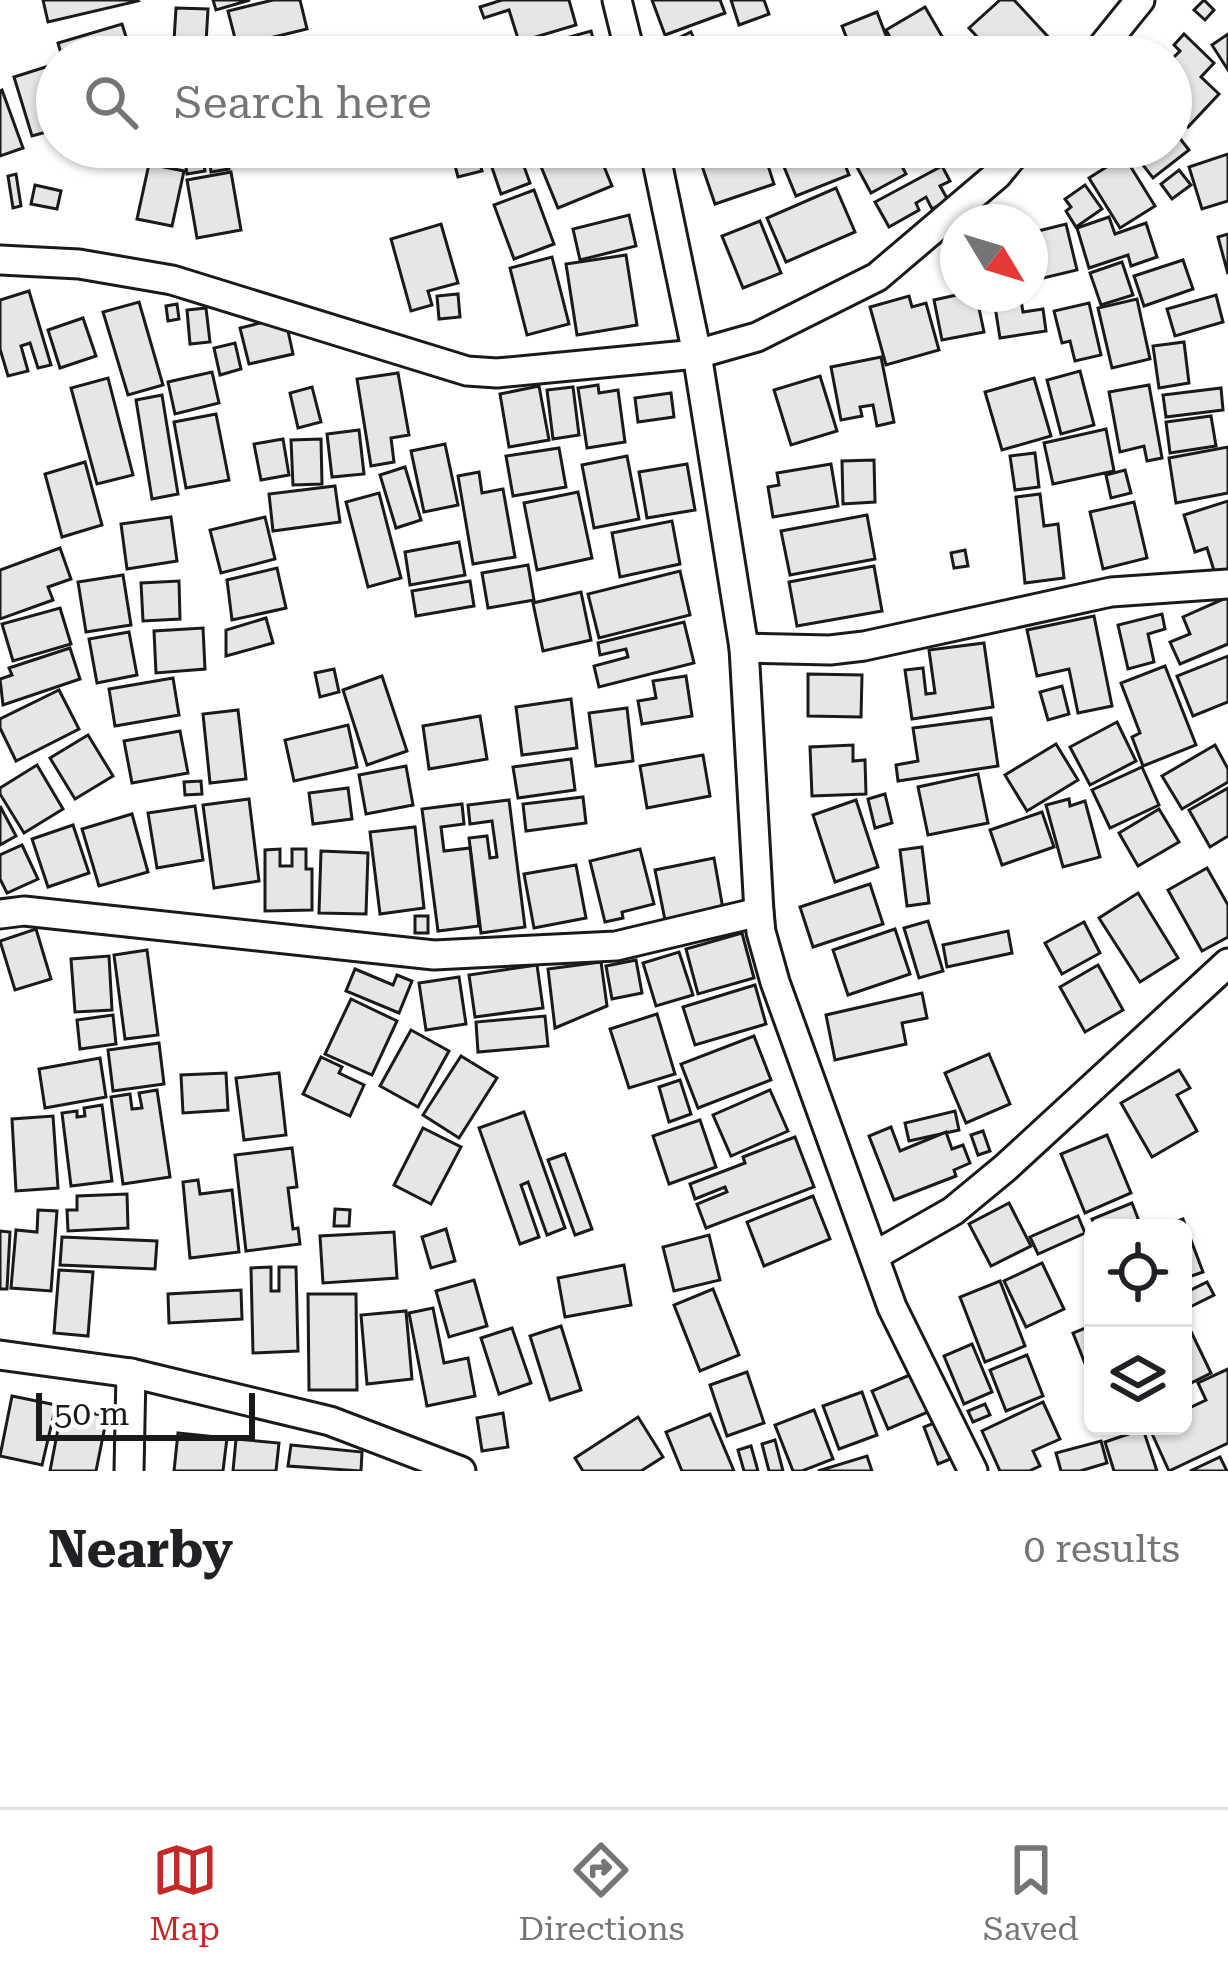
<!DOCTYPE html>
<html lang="en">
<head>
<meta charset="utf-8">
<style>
	:root { --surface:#fff; --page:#f2f2f2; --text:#202124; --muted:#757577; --line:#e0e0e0; --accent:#c62828 }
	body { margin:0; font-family:"Roboto Serif",serif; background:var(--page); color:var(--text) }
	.controls { position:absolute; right:36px; bottom:36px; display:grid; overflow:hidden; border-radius:18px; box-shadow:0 3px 9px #0004 }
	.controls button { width:108px; height:108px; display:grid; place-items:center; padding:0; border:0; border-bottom:3px solid var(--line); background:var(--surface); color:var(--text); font:60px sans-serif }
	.compass { position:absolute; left:940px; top:204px; width:108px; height:108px; border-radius:50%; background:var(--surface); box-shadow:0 3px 9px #0004; rotate:128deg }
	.scale { position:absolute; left:36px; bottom:30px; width:219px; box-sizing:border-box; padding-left:12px; border:6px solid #1a1a1a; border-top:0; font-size:33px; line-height:42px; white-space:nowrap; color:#1a1a1a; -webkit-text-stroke:9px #fff; paint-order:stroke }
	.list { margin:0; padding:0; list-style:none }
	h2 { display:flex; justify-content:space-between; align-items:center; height:156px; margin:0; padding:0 48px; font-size:51px }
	h2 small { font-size:39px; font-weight:400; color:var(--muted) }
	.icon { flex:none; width:66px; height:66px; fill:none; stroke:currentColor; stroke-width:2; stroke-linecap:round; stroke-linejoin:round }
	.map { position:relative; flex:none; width:1228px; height:1471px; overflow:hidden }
	.search { position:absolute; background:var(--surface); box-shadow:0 3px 9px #0004; left:36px; right:36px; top:36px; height:132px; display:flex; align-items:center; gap:30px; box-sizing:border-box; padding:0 42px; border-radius:66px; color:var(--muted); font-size:45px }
	.sheet { height:336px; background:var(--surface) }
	nav { display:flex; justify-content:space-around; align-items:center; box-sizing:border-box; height:168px; border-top:3px solid var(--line); background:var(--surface); font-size:33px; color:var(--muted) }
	nav a { display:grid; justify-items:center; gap:6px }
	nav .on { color:var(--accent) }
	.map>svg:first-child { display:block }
	.building { fill:#e6e6e6; stroke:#1a1a1a; stroke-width:3 }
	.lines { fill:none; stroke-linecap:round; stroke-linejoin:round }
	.street-casing { stroke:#1a1a1a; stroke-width:33 }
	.street { stroke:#fff; stroke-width:27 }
</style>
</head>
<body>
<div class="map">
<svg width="1228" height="1471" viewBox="0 0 1228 1471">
	<rect width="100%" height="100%" fill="#fff"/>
	<g class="building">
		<path d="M 43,0 L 137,0 L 138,1 L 48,22 Z"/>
		<path d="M 213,0 L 250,0 L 216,10 Z"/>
		<path d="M 273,0 L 300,0 L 307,29 L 237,46 L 228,11 Z"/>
		<path d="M 502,0 L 569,0 L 576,25 L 519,42 L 509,10 L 484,18 L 480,7 Z"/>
		<path d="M 652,0 L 720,0 L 725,13 L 665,35 Z"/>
		<path d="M 731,0 L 764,0 L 769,14 L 739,25 Z"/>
		<path d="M 1000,0 L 1014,0 L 1052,41 L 1035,57 L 996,57 L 969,28 Z"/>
		<path d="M 1204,0 L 1214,10 L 1205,20 L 1194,10 Z"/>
		<path d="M 925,7 L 954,57 L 901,57 L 886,30 Z"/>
		<path d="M 176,8 L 208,9 L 206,43 L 174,41 Z"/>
		<path d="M 877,12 L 893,54 L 885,57 L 854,57 L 842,26 Z"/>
		<path d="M 122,24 L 128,43 L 80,57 L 62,57 L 58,43 Z"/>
		<path d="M 591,31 L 598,57 L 509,57 L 508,54 Z"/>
		<path d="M 691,32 L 698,48 L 674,57 L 668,43 Z"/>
		<path d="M 1184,34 L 1214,63 L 1201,77 L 1219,94 L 1188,127 L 1171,110 L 1171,60 L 1180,51 L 1174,45 Z"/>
		<path d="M 1228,34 L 1228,70 L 1212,45 Z"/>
		<path d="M 323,38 L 328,57 L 264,57 L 263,54 Z"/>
		<path d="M 164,50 L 216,54 L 216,57 L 163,57 Z"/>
		<path d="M 55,64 L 57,129 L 32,136 L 14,77 Z"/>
		<path d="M 2,90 L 23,148 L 0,156 L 0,91 Z"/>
		<path d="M 1171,127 L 1189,150 L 1153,178 L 1129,147 L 1171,147 Z"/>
		<path d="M 183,147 L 201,147 L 205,171 L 187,174 Z"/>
		<path d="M 208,147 L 226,147 L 229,169 L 211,172 Z"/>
		<path d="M 450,147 L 475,147 L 482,171 L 458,177 Z"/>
		<path d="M 485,147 L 517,147 L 530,183 L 501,194 Z"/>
		<path d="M 582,147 L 596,147 L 612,186 L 558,208 L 540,164 Z"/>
		<path d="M 748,147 L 762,147 L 774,184 L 715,204 L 701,163 Z"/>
		<path d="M 820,147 L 838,147 L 849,175 L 796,196 L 782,162 Z"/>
		<path d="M 863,147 L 892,147 L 906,174 L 871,193 L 850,154 Z"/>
		<path d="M 923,147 L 951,147 L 955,157 L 930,166 Z"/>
		<path d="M 1228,154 L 1228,201 L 1202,209 L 1189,167 Z"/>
		<path d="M 1124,156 L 1155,206 L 1120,228 L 1089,178 Z"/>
		<path d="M 149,164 L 184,171 L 172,226 L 137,219 Z"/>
		<path d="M 942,166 L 950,181 L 940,186 L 948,200 L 932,209 L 926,197 L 916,203 L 919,210 L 889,227 L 875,202 Z"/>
		<path d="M 1179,170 L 1191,185 L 1172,199 L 1161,184 Z"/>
		<path d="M 231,172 L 241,230 L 197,238 L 187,180 Z"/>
		<path d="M 16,174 L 21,206 L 13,208 L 8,176 Z"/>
		<path d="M 35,185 L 61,191 L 57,209 L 31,204 Z"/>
		<path d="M 1085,185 L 1102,209 L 1076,227 L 1066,211 L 1071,207 L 1065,199 Z"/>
		<path d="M 836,188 L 855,232 L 786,262 L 767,218 Z"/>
		<path d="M 534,190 L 554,244 L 514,259 L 494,205 Z"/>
		<path d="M 629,215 L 636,246 L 580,260 L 573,229 Z"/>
		<path d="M 1109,217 L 1115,234 L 1146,223 L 1157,257 L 1131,266 L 1128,255 L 1089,268 L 1077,228 Z"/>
		<path d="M 760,221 L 781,273 L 743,288 L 722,236 Z"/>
		<path d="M 441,224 L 458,283 L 428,291 L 432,305 L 411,311 L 391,239 Z"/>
		<path d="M 1066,224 L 1077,270 L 1035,280 L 1030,259 L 1030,233 Z"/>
		<path d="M 1228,234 L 1228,274 L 1218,237 Z"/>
		<path d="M 626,255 L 637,325 L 577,335 L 566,264 Z"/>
		<path d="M 552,257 L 569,324 L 527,335 L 510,268 Z"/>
		<path d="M 1183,260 L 1193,289 L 1144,306 L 1134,276 Z"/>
		<path d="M 1122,262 L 1133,295 L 1101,305 L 1090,273 Z"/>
		<path d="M 29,291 L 51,365 L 38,368 L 30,343 L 21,346 L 28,371 L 8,376 L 0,349 L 0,300 Z"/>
		<path d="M 458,294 L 460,317 L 439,319 L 437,296 Z"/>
		<path d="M 961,294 L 976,294 L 984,332 L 942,340 L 934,300 Z"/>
		<path d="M 993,294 L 1020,294 L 1023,312 L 1043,309 L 1046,331 L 1000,338 Z"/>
		<path d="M 1216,295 L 1223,322 L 1175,336 L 1167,309 Z"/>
		<path d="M 909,296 L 912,307 L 926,303 L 939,350 L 886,365 L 870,307 Z"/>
		<path d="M 1137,299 L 1150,359 L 1112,368 L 1098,308 Z"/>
		<path d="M 139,302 L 163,385 L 128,395 L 103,312 Z"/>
		<path d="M 1089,303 L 1101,355 L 1075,361 L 1070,341 L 1062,343 L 1054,311 Z"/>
		<path d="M 177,304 L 179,319 L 168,321 L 166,306 Z"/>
		<path d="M 206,308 L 210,342 L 190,344 L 187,310 Z"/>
		<path d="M 285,317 L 293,354 L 249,364 L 240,328 Z"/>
		<path d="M 83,318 L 96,356 L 60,368 L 48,330 Z"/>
		<path d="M 1184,342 L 1189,383 L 1159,388 L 1153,346 Z"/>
		<path d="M 235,343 L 241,369 L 220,375 L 214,348 Z"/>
		<path d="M 881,357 L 894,422 L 877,426 L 873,405 L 860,407 L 862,416 L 841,420 L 831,367 Z"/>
		<path d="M 1080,371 L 1094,425 L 1061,434 L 1047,380 Z"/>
		<path d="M 212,372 L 219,403 L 175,414 L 168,382 Z"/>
		<path d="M 398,373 L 409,435 L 391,438 L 394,462 L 371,466 L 357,379 Z"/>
		<path d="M 820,376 L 837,431 L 791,445 L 774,390 Z"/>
		<path d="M 108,378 L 133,475 L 97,484 L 71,388 Z"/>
		<path d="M 1034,378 L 1051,436 L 1002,450 L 985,392 Z"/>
		<path d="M 598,385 L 599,393 L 618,390 L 625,442 L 587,448 L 578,388 Z"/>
		<path d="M 1149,385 L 1162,458 L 1147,461 L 1144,446 L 1120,452 L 1109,392 Z"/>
		<path d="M 539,386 L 549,440 L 509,447 L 500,394 Z"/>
		<path d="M 312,387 L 321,422 L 298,428 L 290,393 Z"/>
		<path d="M 573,387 L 579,435 L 553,439 L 547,390 Z"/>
		<path d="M 1221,388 L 1223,410 L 1166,417 L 1163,395 Z"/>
		<path d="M 671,393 L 674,417 L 638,422 L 635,398 Z"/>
		<path d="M 162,395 L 178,494 L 152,499 L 136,400 Z"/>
		<path d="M 216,414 L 229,480 L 186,488 L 174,422 Z"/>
		<path d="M 1211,416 L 1216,446 L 1170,453 L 1166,422 Z"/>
		<path d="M 1106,429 L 1114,471 L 1053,484 L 1044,443 Z"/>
		<path d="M 359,430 L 364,474 L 332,477 L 327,434 Z"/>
		<path d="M 283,439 L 289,475 L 261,480 L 254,444 Z"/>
		<path d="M 321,439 L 322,484 L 293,485 L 291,440 Z"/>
		<path d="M 445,444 L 458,505 L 424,512 L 411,451 Z"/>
		<path d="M 1228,447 L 1228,493 L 1176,503 L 1169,458 Z"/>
		<path d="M 559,448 L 566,487 L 513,496 L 506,456 Z"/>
		<path d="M 1035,453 L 1039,487 L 1015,490 L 1010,456 Z"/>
		<path d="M 627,456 L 639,519 L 594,528 L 582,465 Z"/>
		<path d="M 874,460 L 875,502 L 843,504 L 842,461 Z"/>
		<path d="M 85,462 L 102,525 L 62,537 L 45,474 Z"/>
		<path d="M 687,464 L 695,510 L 647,518 L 639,472 Z"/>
		<path d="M 831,464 L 838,506 L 773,517 L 768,487 L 779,485 L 777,473 Z"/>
		<path d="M 405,467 L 421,520 L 396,528 L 380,475 Z"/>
		<path d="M 1125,470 L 1131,493 L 1111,498 L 1106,475 Z"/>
		<path d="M 479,472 L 482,493 L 503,489 L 515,557 L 473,564 L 458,476 Z"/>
		<path d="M 335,486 L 340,522 L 273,531 L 269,494 Z"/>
		<path d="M 578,492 L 592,558 L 537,570 L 524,503 Z"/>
		<path d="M 379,493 L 401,578 L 368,587 L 346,502 Z"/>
		<path d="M 1040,494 L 1044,526 L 1058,524 L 1064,578 L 1025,583 L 1016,497 Z"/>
		<path d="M 1228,501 L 1228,574 L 1216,577 L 1207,548 L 1195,552 L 1184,515 Z"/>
		<path d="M 1134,502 L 1147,558 L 1103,569 L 1090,512 Z"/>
		<path d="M 867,515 L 875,559 L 790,575 L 781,531 Z"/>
		<path d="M 171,517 L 177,561 L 127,569 L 121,524 Z"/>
		<path d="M 265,517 L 275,559 L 221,573 L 210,530 Z"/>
		<path d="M 672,521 L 680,564 L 620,577 L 612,533 Z"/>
		<path d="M 459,542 L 465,575 L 410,585 L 405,552 Z"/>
		<path d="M 60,548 L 71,579 L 48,587 L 53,600 L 0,619 L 0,570 Z"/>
		<path d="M 965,550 L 968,566 L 954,568 L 951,553 Z"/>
		<path d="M 528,565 L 534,600 L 488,608 L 482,573 Z"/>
		<path d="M 874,566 L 882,611 L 797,626 L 789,582 Z"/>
		<path d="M 277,568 L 286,608 L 232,620 L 227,580 Z"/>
		<path d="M 680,571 L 690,615 L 599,638 L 588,594 Z"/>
		<path d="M 123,575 L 131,625 L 86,632 L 78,582 Z"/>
		<path d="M 179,581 L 180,619 L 143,621 L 141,583 Z"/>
		<path d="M 470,581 L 474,606 L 416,616 L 412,591 Z"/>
		<path d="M 581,592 L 591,640 L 543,651 L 533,603 Z"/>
		<path d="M 1228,597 L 1228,644 L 1180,664 L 1170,642 L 1190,634 L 1183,617 Z"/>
		<path d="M 60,608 L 71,644 L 13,661 L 2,624 Z"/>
		<path d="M 1162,614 L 1165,629 L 1148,634 L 1154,662 L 1128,669 L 1118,625 Z"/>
		<path d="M 1094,616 L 1112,706 L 1078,713 L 1069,669 L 1037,676 L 1027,630 Z"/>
		<path d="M 266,618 L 273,643 L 226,656 L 226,630 Z"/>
		<path d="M 684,622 L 694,663 L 599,687 L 594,666 L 628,657 L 626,649 L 600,655 L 598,643 Z"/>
		<path d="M 203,628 L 205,669 L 156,673 L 154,631 Z"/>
		<path d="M 129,632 L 137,675 L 97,683 L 89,639 Z"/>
		<path d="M 984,643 L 993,707 L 912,719 L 905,670 L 923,668 L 926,694 L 935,693 L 929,650 Z"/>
		<path d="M 70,648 L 80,679 L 3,705 L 0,679 L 12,675 L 9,668 Z"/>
		<path d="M 1228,656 L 1228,702 L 1193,716 L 1177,676 Z"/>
		<path d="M 1165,666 L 1196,745 L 1143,766 L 1132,737 L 1140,733 L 1121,683 Z"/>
		<path d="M 334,669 L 339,692 L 320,697 L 315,673 Z"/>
		<path d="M 808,674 L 862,675 L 861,717 L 808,716 Z"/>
		<path d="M 382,676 L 407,751 L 367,765 L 343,690 Z"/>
		<path d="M 686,676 L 692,716 L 642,724 L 638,701 L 656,698 L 653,681 Z"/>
		<path d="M 173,678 L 179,715 L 115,726 L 109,689 Z"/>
		<path d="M 1062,686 L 1069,714 L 1048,720 L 1040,692 Z"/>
		<path d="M 59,690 L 79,729 L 16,761 L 0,728 L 0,719 Z"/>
		<path d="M 571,699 L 577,748 L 522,755 L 516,707 Z"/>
		<path d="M 627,708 L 633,761 L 596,766 L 589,713 Z"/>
		<path d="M 238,710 L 246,779 L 210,783 L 203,714 Z"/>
		<path d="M 480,716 L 487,759 L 429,769 L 423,726 Z"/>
		<path d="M 991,718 L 998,766 L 898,781 L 896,765 L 918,761 L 913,728 Z"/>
		<path d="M 1117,722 L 1136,761 L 1090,785 L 1070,747 Z"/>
		<path d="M 348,725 L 357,767 L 294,781 L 285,740 Z"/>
		<path d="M 180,731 L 188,773 L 132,783 L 124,741 Z"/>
		<path d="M 88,735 L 113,776 L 75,799 L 50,758 Z"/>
		<path d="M 1056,744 L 1078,780 L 1027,811 L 1005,775 Z"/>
		<path d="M 853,745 L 853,761 L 865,760 L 866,794 L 812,796 L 810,747 Z"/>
		<path d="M 1215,745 L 1228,769 L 1228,782 L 1182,809 L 1162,776 Z"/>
		<path d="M 703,755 L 710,796 L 647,808 L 640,766 Z"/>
		<path d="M 571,759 L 575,790 L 518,798 L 513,767 Z"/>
		<path d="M 37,765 L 63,809 L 24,833 L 0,794 L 0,788 Z"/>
		<path d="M 406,766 L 413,805 L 366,814 L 359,775 Z"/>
		<path d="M 1142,767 L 1159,805 L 1110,828 L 1092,790 Z"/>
		<path d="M 978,774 L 988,823 L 928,835 L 918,787 Z"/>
		<path d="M 201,781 L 202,794 L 185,795 L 184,782 Z"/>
		<path d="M 348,788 L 352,819 L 313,824 L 309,793 Z"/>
		<path d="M 1228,788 L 1228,836 L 1210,847 L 1189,810 Z"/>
		<path d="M 885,794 L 892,823 L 875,828 L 868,799 Z"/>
		<path d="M 583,797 L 586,823 L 526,831 L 523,804 Z"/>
		<path d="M 249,799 L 259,881 L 214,888 L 203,805 Z"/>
		<path d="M 1069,799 L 1070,806 L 1085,801 L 1100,857 L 1063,867 L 1046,805 Z"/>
		<path d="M 509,800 L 525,927 L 481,933 L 469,838 L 487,836 L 490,858 L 497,857 L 492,821 L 470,824 L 468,805 Z"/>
		<path d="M 856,800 L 878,867 L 835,882 L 813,815 Z"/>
		<path d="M 462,804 L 464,824 L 441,827 L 444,851 L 470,848 L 479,926 L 438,931 L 422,809 Z"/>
		<path d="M 0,806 L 16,836 L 0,845 Z"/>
		<path d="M 195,806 L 203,860 L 157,868 L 148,813 Z"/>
		<path d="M 1159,809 L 1179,842 L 1138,866 L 1119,833 Z"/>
		<path d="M 1042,812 L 1054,847 L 1002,865 L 990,830 Z"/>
		<path d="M 132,814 L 148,872 L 99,886 L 82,829 Z"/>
		<path d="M 73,825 L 89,873 L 48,887 L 32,839 Z"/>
		<path d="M 415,827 L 424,908 L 380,914 L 370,832 Z"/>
		<path d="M 22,845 L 38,879 L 7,893 L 0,879 L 0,855 Z"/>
		<path d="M 922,847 L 929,903 L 907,906 L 900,850 Z"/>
		<path d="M 280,849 L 280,866 L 292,866 L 292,849 L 306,849 L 306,869 L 312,869 L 312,910 L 265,911 L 265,850 Z"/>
		<path d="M 640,849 L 654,904 L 622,912 L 623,918 L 605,922 L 590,861 Z"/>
		<path d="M 321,851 L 368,853 L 366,914 L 319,913 Z"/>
		<path d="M 714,858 L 723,909 L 665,920 L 655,870 Z"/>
		<path d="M 576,865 L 586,918 L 534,928 L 524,874 Z"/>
		<path d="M 1207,868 L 1228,905 L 1228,937 L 1202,951 L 1168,890 Z"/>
		<path d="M 870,884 L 883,924 L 813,947 L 800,907 Z"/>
		<path d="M 1138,893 L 1178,958 L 1140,982 L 1099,918 Z"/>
		<rect x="415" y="916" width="13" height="17"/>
		<path d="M 928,921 L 943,971 L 919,978 L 904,928 Z"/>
		<path d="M 1084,922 L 1100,953 L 1062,974 L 1045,943 Z"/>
		<path d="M 36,929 L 51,979 L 15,990 L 0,941 Z"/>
		<path d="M 895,929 L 910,974 L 848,995 L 833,950 Z"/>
		<path d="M 1008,931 L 1012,953 L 947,967 L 943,945 Z"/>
		<path d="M 742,933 L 754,978 L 698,994 L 686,949 Z"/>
		<path d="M 147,950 L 158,1035 L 125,1039 L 114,955 Z"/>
		<path d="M 679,952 L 693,995 L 656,1006 L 643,963 Z"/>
		<path d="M 109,956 L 112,1010 L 75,1012 L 71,959 Z"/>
		<path d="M 636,960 L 642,993 L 612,999 L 606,966 Z"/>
		<path d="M 601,962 L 607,1006 L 555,1028 L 548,969 Z"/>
		<path d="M 537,965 L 543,1008 L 475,1017 L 469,975 Z"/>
		<path d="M 1098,965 L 1123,1010 L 1085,1032 L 1060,987 Z"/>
		<path d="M 355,969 L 393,985 L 397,975 L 412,981 L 399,1013 L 346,991 Z"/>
		<path d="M 459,977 L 466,1024 L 426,1030 L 419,983 Z"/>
		<path d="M 755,985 L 766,1024 L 695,1045 L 683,1007 Z"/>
		<path d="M 922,993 L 927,1018 L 902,1023 L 906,1044 L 835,1060 L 826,1015 Z"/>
		<path d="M 351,999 L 397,1021 L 372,1075 L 325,1054 Z"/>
		<path d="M 657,1014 L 675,1074 L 629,1088 L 610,1029 Z"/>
		<path d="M 113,1015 L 116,1044 L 80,1049 L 77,1020 Z"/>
		<path d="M 545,1016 L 548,1046 L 478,1052 L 476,1022 Z"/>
		<path d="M 411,1030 L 449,1051 L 418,1107 L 380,1086 Z"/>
		<path d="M 754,1036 L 771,1080 L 698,1108 L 681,1064 Z"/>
		<path d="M 159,1043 L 164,1084 L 113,1091 L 108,1050 Z"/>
		<path d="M 989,1054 L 1010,1104 L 966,1123 L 945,1073 Z"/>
		<path d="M 461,1056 L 497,1078 L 459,1138 L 423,1115 Z"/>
		<path d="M 321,1057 L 342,1067 L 339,1073 L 364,1085 L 350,1116 L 303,1094 Z"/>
		<path d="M 100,1058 L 106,1097 L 45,1108 L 39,1069 Z"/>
		<path d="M 1179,1070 L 1190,1088 L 1177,1095 L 1197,1131 L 1152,1157 L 1121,1103 Z"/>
		<path d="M 226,1073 L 228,1110 L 183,1113 L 181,1075 Z"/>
		<path d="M 279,1073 L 286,1135 L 244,1140 L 236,1078 Z"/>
		<path d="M 680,1080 L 691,1114 L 669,1122 L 659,1087 Z"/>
		<path d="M 157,1090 L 170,1177 L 123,1184 L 111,1097 L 130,1094 L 132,1109 L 142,1108 L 139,1093 Z"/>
		<path d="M 770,1090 L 788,1131 L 731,1156 L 713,1115 Z"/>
		<path d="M 102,1105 L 112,1181 L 71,1186 L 62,1113 L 77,1111 L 77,1117 L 85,1116 L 84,1108 Z"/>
		<path d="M 955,1111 L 959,1130 L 909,1141 L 905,1123 Z"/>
		<path d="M 524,1112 L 565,1228 L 547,1235 L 528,1182 L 521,1185 L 539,1237 L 520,1244 L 479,1128 Z"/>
		<path d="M 53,1116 L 58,1188 L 16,1191 L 12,1119 Z"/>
		<path d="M 700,1120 L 716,1167 L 669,1184 L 653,1136 Z"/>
		<path d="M 891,1127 L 900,1151 L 946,1132 L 952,1149 L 963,1145 L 970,1163 L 954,1170 L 956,1176 L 894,1200 L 869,1136 Z"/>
		<path d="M 423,1128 L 461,1147 L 431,1204 L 394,1185 Z"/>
		<path d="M 983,1131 L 990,1151 L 978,1155 L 971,1135 Z"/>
		<path d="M 1107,1135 L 1131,1193 L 1085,1213 L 1061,1154 Z"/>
		<path d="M 795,1137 L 814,1187 L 706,1228 L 697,1204 L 727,1192 L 725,1187 L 695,1199 L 690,1184 L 745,1163 L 743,1157 Z"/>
		<path d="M 292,1148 L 297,1187 L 288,1188 L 293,1229 L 298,1228 L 300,1244 L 246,1251 L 235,1155 Z"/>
		<path d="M 565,1154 L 592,1229 L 575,1235 L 548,1160 Z"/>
		<path d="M 198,1180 L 200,1194 L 232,1190 L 239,1252 L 190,1258 L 183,1182 Z"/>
		<path d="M 127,1194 L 128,1228 L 68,1231 L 67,1210 L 77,1210 L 77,1196 Z"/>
		<path d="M 813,1196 L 830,1239 L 764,1266 L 747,1222 Z"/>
		<path d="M 1009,1203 L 1031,1246 L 991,1266 L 969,1224 Z"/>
		<path d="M 1132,1203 L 1139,1221 L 1120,1228 L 1096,1228 L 1092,1219 Z"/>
		<path d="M 335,1209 L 350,1210 L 349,1226 L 334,1226 Z"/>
		<path d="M 38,1210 L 57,1211 L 51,1291 L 11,1288 L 16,1230 L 37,1232 Z"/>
		<path d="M 1078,1216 L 1085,1233 L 1038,1254 L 1030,1237 Z"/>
		<path d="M 1183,1219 L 1203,1272 L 1183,1279 L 1183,1228 L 1159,1228 Z"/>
		<path d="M 446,1229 L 455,1261 L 431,1268 L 422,1237 Z"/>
		<path d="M 0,1231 L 10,1232 L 7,1289 L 0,1289 Z"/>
		<path d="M 394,1232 L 397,1278 L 323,1283 L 320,1236 Z"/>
		<path d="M 709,1235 L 720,1280 L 674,1291 L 663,1247 Z"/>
		<path d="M 62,1237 L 157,1241 L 155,1269 L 60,1265 Z"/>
		<path d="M 1042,1263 L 1064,1309 L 1026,1327 L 1004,1281 Z"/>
		<path d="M 624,1265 L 631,1305 L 565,1317 L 558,1278 Z"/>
		<path d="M 271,1267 L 271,1291 L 279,1291 L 279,1267 L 296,1267 L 298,1351 L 253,1353 L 251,1268 Z"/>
		<path d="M 59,1270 L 93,1272 L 88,1336 L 54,1333 Z"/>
		<path d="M 474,1280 L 487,1326 L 449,1337 L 436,1291 Z"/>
		<path d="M 1000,1281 L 1025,1346 L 985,1362 L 960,1297 Z"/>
		<path d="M 1207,1282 L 1214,1295 L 1184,1310 L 1183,1294 Z"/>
		<path d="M 713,1289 L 739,1355 L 700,1371 L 674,1305 Z"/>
		<path d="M 241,1290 L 242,1319 L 169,1323 L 168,1294 Z"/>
		<path d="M 308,1294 L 356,1294 L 357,1390 L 309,1390 Z"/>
		<path d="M 433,1308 L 444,1363 L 468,1358 L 475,1396 L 427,1406 L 409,1313 Z"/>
		<path d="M 406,1311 L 412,1379 L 367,1384 L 361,1315 Z"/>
		<path d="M 1184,1317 L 1211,1373 L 1183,1387 L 1183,1317 Z"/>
		<path d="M 1093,1325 L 1093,1368 L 1088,1371 L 1073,1333 Z"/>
		<path d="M 561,1326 L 581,1390 L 550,1400 L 530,1336 Z"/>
		<path d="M 512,1328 L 531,1383 L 499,1394 L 481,1338 Z"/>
		<path d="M 972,1344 L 992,1392 L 964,1404 L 944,1356 Z"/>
		<path d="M 1027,1355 L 1043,1396 L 1006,1411 L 990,1370 Z"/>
		<path d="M 1228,1369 L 1228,1443 L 1169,1471 L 1149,1427 L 1183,1426 L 1183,1411 L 1206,1400 L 1198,1383 Z"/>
		<path d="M 747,1372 L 764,1423 L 727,1436 L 710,1385 Z"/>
		<path d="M 912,1374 L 928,1412 L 888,1429 L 872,1391 Z"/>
		<path d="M 862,1392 L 877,1435 L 839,1449 L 823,1406 Z"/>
		<path d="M 12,1396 L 56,1405 L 42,1465 L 0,1456 Z"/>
		<path d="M 1043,1402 L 1060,1439 L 1033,1451 L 1040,1466 L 1029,1471 L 1000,1471 L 982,1431 Z"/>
		<path d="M 985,1404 L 990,1415 L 973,1422 L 968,1411 Z"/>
		<path d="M 62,1408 L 107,1416 L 96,1471 L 50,1471 Z"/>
		<path d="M 814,1410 L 833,1459 L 802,1471 L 793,1471 L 775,1425 Z"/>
		<path d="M 503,1413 L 508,1447 L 482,1451 L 477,1418 Z"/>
		<path d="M 710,1414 L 734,1471 L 682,1471 L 666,1432 Z"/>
		<path d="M 638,1417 L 663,1457 L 641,1471 L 583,1471 L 575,1458 Z"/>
		<path d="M 939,1421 L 953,1458 L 938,1464 L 924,1427 Z"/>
		<path d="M 1143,1429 L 1157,1471 L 1114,1471 L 1105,1442 Z"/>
		<path d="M 178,1433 L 227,1438 L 223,1471 L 174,1471 Z"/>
		<path d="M 236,1439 L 279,1443 L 276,1471 L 233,1471 Z"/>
		<path d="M 775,1440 L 783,1471 L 769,1471 L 762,1444 Z"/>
		<path d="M 1101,1441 L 1107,1463 L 1080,1471 L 1061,1471 L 1056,1453 Z"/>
		<path d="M 291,1445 L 362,1452 L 361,1471 L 288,1466 Z"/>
		<path d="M 751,1446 L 758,1471 L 744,1471 L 738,1450 Z"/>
		<path d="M 867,1456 L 872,1471 L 818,1471 Z"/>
		<path d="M 1220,1457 L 1227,1471 L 1190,1471 Z"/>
	</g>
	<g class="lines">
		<g class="street-casing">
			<g id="street">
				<path d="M 617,0 L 631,57"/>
				<path d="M 1094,57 L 1140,0"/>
				<path d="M 654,147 L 697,354 L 744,648 L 759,912 L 761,932 L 775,982 L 892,1307 L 973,1471"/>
				<path d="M 0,260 L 79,264 L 172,280 L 467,371 L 497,373 L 697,354 L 757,337 L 877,277 L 997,175 L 1020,147"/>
				<path d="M 744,648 L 830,650 L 864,646 L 1111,592 L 1228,584"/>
				<path d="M 0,914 L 24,911 L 434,955 L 616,946 L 759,912"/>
				<path d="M 874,1256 L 953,1211 L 1005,1168 L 1228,963"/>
				<path d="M 0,1355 L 131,1373 L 330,1421 L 461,1471"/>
				<path d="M 129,1471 L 131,1373"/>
			</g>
		</g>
		<use href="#street" class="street"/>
	</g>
</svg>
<div class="controls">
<button><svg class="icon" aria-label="locate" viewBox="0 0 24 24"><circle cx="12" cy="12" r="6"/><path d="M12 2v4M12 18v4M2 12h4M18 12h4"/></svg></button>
<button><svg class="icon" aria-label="layers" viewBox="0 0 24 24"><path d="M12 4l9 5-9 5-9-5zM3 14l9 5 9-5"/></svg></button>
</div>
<svg class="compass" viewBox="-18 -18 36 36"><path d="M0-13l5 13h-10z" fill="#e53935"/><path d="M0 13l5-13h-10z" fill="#757577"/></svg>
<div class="scale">50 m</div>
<div class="search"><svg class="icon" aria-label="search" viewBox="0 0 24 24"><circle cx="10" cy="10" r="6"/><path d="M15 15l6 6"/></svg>Search here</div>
</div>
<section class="sheet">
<h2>Nearby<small>0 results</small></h2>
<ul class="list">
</ul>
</section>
<nav>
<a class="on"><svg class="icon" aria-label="map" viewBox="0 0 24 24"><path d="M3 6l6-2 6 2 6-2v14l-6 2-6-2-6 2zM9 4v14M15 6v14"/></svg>Map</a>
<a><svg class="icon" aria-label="directions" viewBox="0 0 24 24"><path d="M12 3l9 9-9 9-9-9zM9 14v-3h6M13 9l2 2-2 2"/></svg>Directions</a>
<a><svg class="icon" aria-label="saved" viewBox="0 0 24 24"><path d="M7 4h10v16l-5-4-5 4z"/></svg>Saved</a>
</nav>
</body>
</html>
